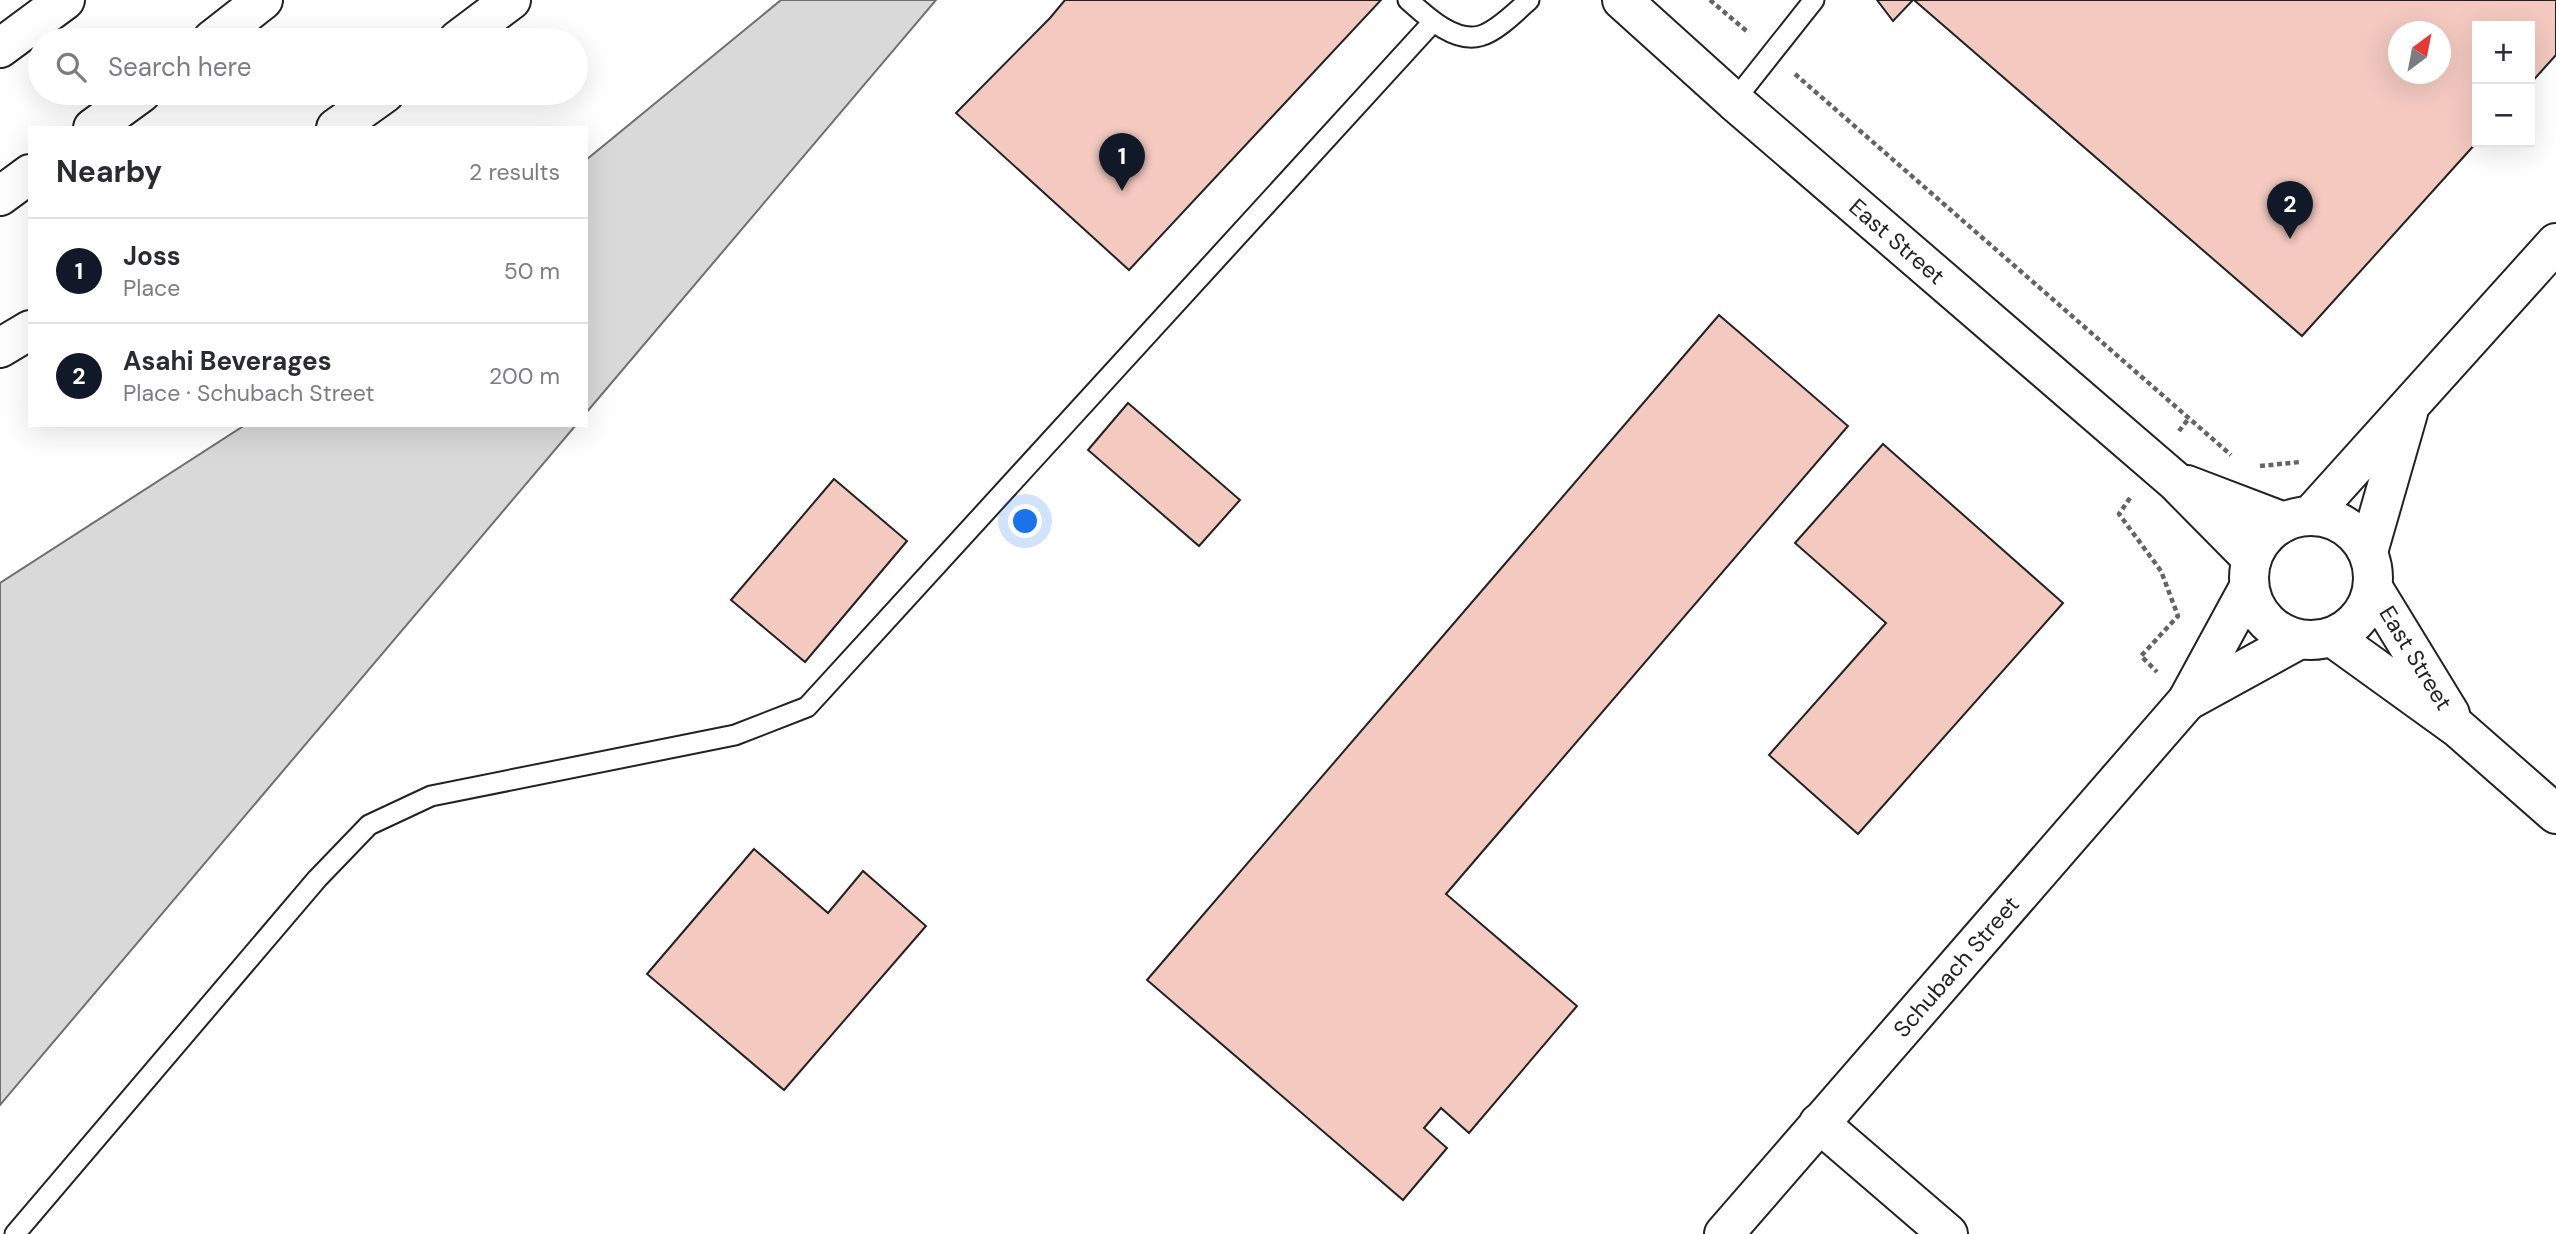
<!DOCTYPE html>
<html lang="en">
<head>
<meta charset="utf-8">
<style>
	:root { --surface:#fff; --page:#f7f7f7; --text:#2b2b33; --muted:#7c7c81; --line:#e1e1e2; --accent:#111827 }
	body { margin:0; font-family:"DM Sans",sans-serif; background:var(--page); color:var(--text) }
	.controls { position:absolute; right:21px; top:21px; display:grid; overflow:hidden; border-radius:0px; box-shadow:0 7px 28px #0002 }
	.controls button { width:63px; height:63px; display:grid; place-items:center; padding:0; border:0; border-bottom:2px solid var(--line); background:var(--surface); color:var(--text); font:35px sans-serif }
	.compass { position:absolute; left:2388px; top:21px; width:63px; height:63px; border-radius:50%; background:var(--surface); box-shadow:0 7px 28px #0002; rotate:32deg }
	.you { position:absolute; left:1026px; top:522px; width:24px; height:24px; margin:-18px; border:5px solid #fff; border-radius:50%; background:#1a73e8; box-shadow:0 0 0 10px #1a73e833 }
	.badge { display:grid; place-items:center; width:46px; height:46px; border-radius:50%; background:var(--accent); color:#fff; font-size:23px; font-weight:700 }
	.pin { position:absolute; translate:-50% -58px; filter:drop-shadow(0 2px 4px #0008) }
	.pin::after { content:''; position:absolute; top:37px; width:24px; height:21px; background:inherit; clip-path:polygon(0 0,100% 0,50% 100%) }
	.list { margin:0; padding:0; list-style:none }
	h2 { display:flex; justify-content:space-between; align-items:center; height:91px; margin:0; padding:0 28px; font-size:30px }
	h2 small { font-size:23px; font-weight:400; color:var(--muted) }
	.list li { display:grid; grid-template-columns:46px 1fr auto; gap:21px; align-items:center; box-sizing:border-box; height:105px; padding:0 28px; border-top:2px solid var(--line) }
	.list b { display:block; font-size:26px; white-space:nowrap }
	.list p { margin:0; font-size:23px; white-space:nowrap; color:var(--muted) }
	.list em { font-size:23px; font-style:normal; color:var(--muted) }
	.icon { flex:none; width:38px; height:38px; fill:none; stroke:currentColor; stroke-width:2; stroke-linecap:round; stroke-linejoin:round }
	.map { position:relative; flex:none; width:2556px; height:1234px; overflow:hidden }
	.search { position:absolute; background:var(--surface); box-shadow:0 7px 28px #0002; left:28px; top:28px; width:560px; height:77px; display:flex; align-items:center; gap:18px; box-sizing:border-box; padding:0 24px; border-radius:38px; color:var(--muted); font-size:26px }
	.panel { position:absolute; background:var(--surface); box-shadow:0 7px 28px #0002; left:28px; top:126px; width:560px; height:301px; border-radius:0px }
	.map>svg:first-child { display:block }
	.water { fill:#d9d9d9; stroke:#6f6f6f; stroke-width:2 }
	.building { fill:#f3c9c0; stroke:#222; stroke-width:2; fill-rule:evenodd }
	.lines { fill:none; stroke-linecap:round; stroke-linejoin:round }
	.service-casing { stroke:#222; stroke-width:23 }
	.minor-casing { stroke:#222; stroke-width:42 }
	.tertiary-casing { stroke:#222; stroke-width:42 }
	.secondary-casing { stroke:#222; stroke-width:42 }
	.motorway-casing { stroke:#222; stroke-width:42 }
	.path { stroke:#646464; stroke-width:4.5; stroke-dasharray:5 3.5; stroke-linecap:butt }
	.service { stroke:#fff; stroke-width:19 }
	.minor { stroke:#fff; stroke-width:38 }
	.tertiary { stroke:#fff; stroke-width:38 }
	.secondary { stroke:#fff; stroke-width:38 }
	.motorway { stroke:#fff; stroke-width:38 }
	.labels { text-anchor:middle; stroke-width:5; stroke-linejoin:round; paint-order:stroke }
	.street-label { font-size:23px; fill:#222; stroke:#fff }
</style>
</head>
<body>
<div class="map">
<svg width="2556" height="1234" viewBox="0 0 2556 1234">
	<rect width="100%" height="100%" fill="#fff"/>
	<g class="water">
		<path d="M 781,0 L 936,0 L 586,413 L 586,160 Z"/>
		<path d="M 245,425 L 576,425 L 0,1105 L 0,583 Z"/>
	</g>
	<g class="building">
		<path d="M 1065,0 L 1381,0 L 1129,270 L 956,113 L 1050,18 Z"/>
		<path d="M 1877,0 L 1913,0 L 1893,21 Z"/>
		<path d="M 1914,0 L 2556,0 L 2556,55 L 2530,84 L 2530,26 L 2477,26 L 2477,142 L 2302,336 ZM 2398,32 L 2440,32 L 2440,74 L 2398,74 Z"/>
		<path d="M 1719,315 L 1848,426 L 1446,894 L 1577,1006 L 1469,1133 L 1441,1108 L 1424,1128 L 1447,1148 L 1403,1200 L 1147,980 Z"/>
		<path d="M 1128,403 L 1240,500 L 1199,546 L 1088,450 Z"/>
		<path d="M 1883,444 L 2063,603 L 1858,834 L 1769,755 L 1886,623 L 1795,543 Z"/>
		<path d="M 834,479 L 907,541 L 805,662 L 731,600 Z"/>
		<path d="M 754,849 L 828,913 L 863,871 L 926,926 L 784,1090 L 647,974 Z"/>
	</g>
	<g class="lines">
		<g class="service-casing">
			<g id="service">
				<path d="M 1408,0 C 1426,16 1454,43 1480,36 C 1496,32 1517,11 1529,0"/>
				<path d="M 1734,101 L 1814,0"/>
				<path d="M 15,1234 L 317,879 L 369,825 L 431,796 L 735,735 L 807,707 L 1433,22"/>
			</g>
		</g>
		<g class="minor-casing">
			<g id="minor">
				<path d="M 2187,701 L 2298,640"/>
				<path d="M 1819,1123 L 1948,1234"/>
				<path id="s1" d="M 1724,1234 L 2187,701 L 2249,587"/>
			</g>
		</g>
		<g class="tertiary-casing">
			<g id="tertiary">
				<path d="M 2310,516 L 2556,243"/>
				<path d="M 2368,552 L 2408,413"/>
			</g>
		</g>
		<g class="secondary-casing">
			<g id="secondary">
				<path id="s2" d="M 1622,0 L 1734,101 L 2175,481 L 2251,558"/>
				<path d="M 2187,485 L 2284,522"/>
				<circle cx="2311" cy="578" r="62"/>
				<path id="s3" d="M 2373,588 L 2450,714"/>
				<path d="M 2332,637 L 2458,728 L 2556,814"/>
			</g>
		</g>
		<g class="motorway-casing">
			<g id="motorway">
				<path d="M 212,40 L 263,0"/>
				<path d="M 458,40 L 511,0"/>
				<path d="M 0,48 L 65,0"/>
				<path d="M 93,128 L 141,93"/>
				<path d="M 336,128 L 385,93"/>
				<path d="M 0,196 L 30,174"/>
				<path d="M 0,348 L 30,330"/>
			</g>
		</g>
		<g class="path">
			<path d="M 1710,0 L 1749,33"/>
			<path d="M 1795,74 L 2231,455"/>
			<path d="M 2179,431 L 2189,418"/>
			<path d="M 2260,466 L 2300,462"/>
			<path d="M 2130,498 L 2119,514 L 2161,571 L 2178,616 L 2141,656 L 2157,672"/>
		</g>
		<use href="#service" class="service"/>
		<use href="#minor" class="minor"/>
		<use href="#tertiary" class="tertiary"/>
		<use href="#secondary" class="secondary"/>
		<use href="#motorway" class="motorway"/>
	</g>
	<g class="labels">
		<g class="street-label">
			<text dy="8" stroke="none"><textPath href="#s2" startOffset="366">East Street</textPath></text>
			<text dy="8" stroke="none"><textPath href="#s3" startOffset="82">East Street</textPath></text>
			<text dy="8" stroke="none"><textPath href="#s1" startOffset="354">Schubach Street</textPath></text>
		</g>
	</g>
</svg>
<div class="controls">
<button>+</button>
<button>−</button>
</div>
<svg class="compass" viewBox="-18 -18 36 36"><path d="M0-13l5 13h-10z" fill="#e53935"/><path d="M0 13l5-13h-10z" fill="#7c7c81"/></svg>
<div class="you"></div>
<div class="pin badge" style="left:1122px;top:191px">1</div>
<div class="pin badge" style="left:2290px;top:239px">2</div>
<div class="search"><svg class="icon" aria-label="search" viewBox="0 0 24 24"><circle cx="10" cy="10" r="6"/><path d="M15 15l6 6"/></svg>Search here</div>
<section class="panel">
<h2>Nearby<small>2 results</small></h2>
<ul class="list">
<li><span class="badge">1</span><div><b>Joss</b><p>Place</p></div><em>50 m</em></li>
<li><span class="badge">2</span><div><b>Asahi Beverages</b><p>Place · Schubach Street</p></div><em>200 m</em></li>
</ul>
</section>
</div>
</body>
</html>
